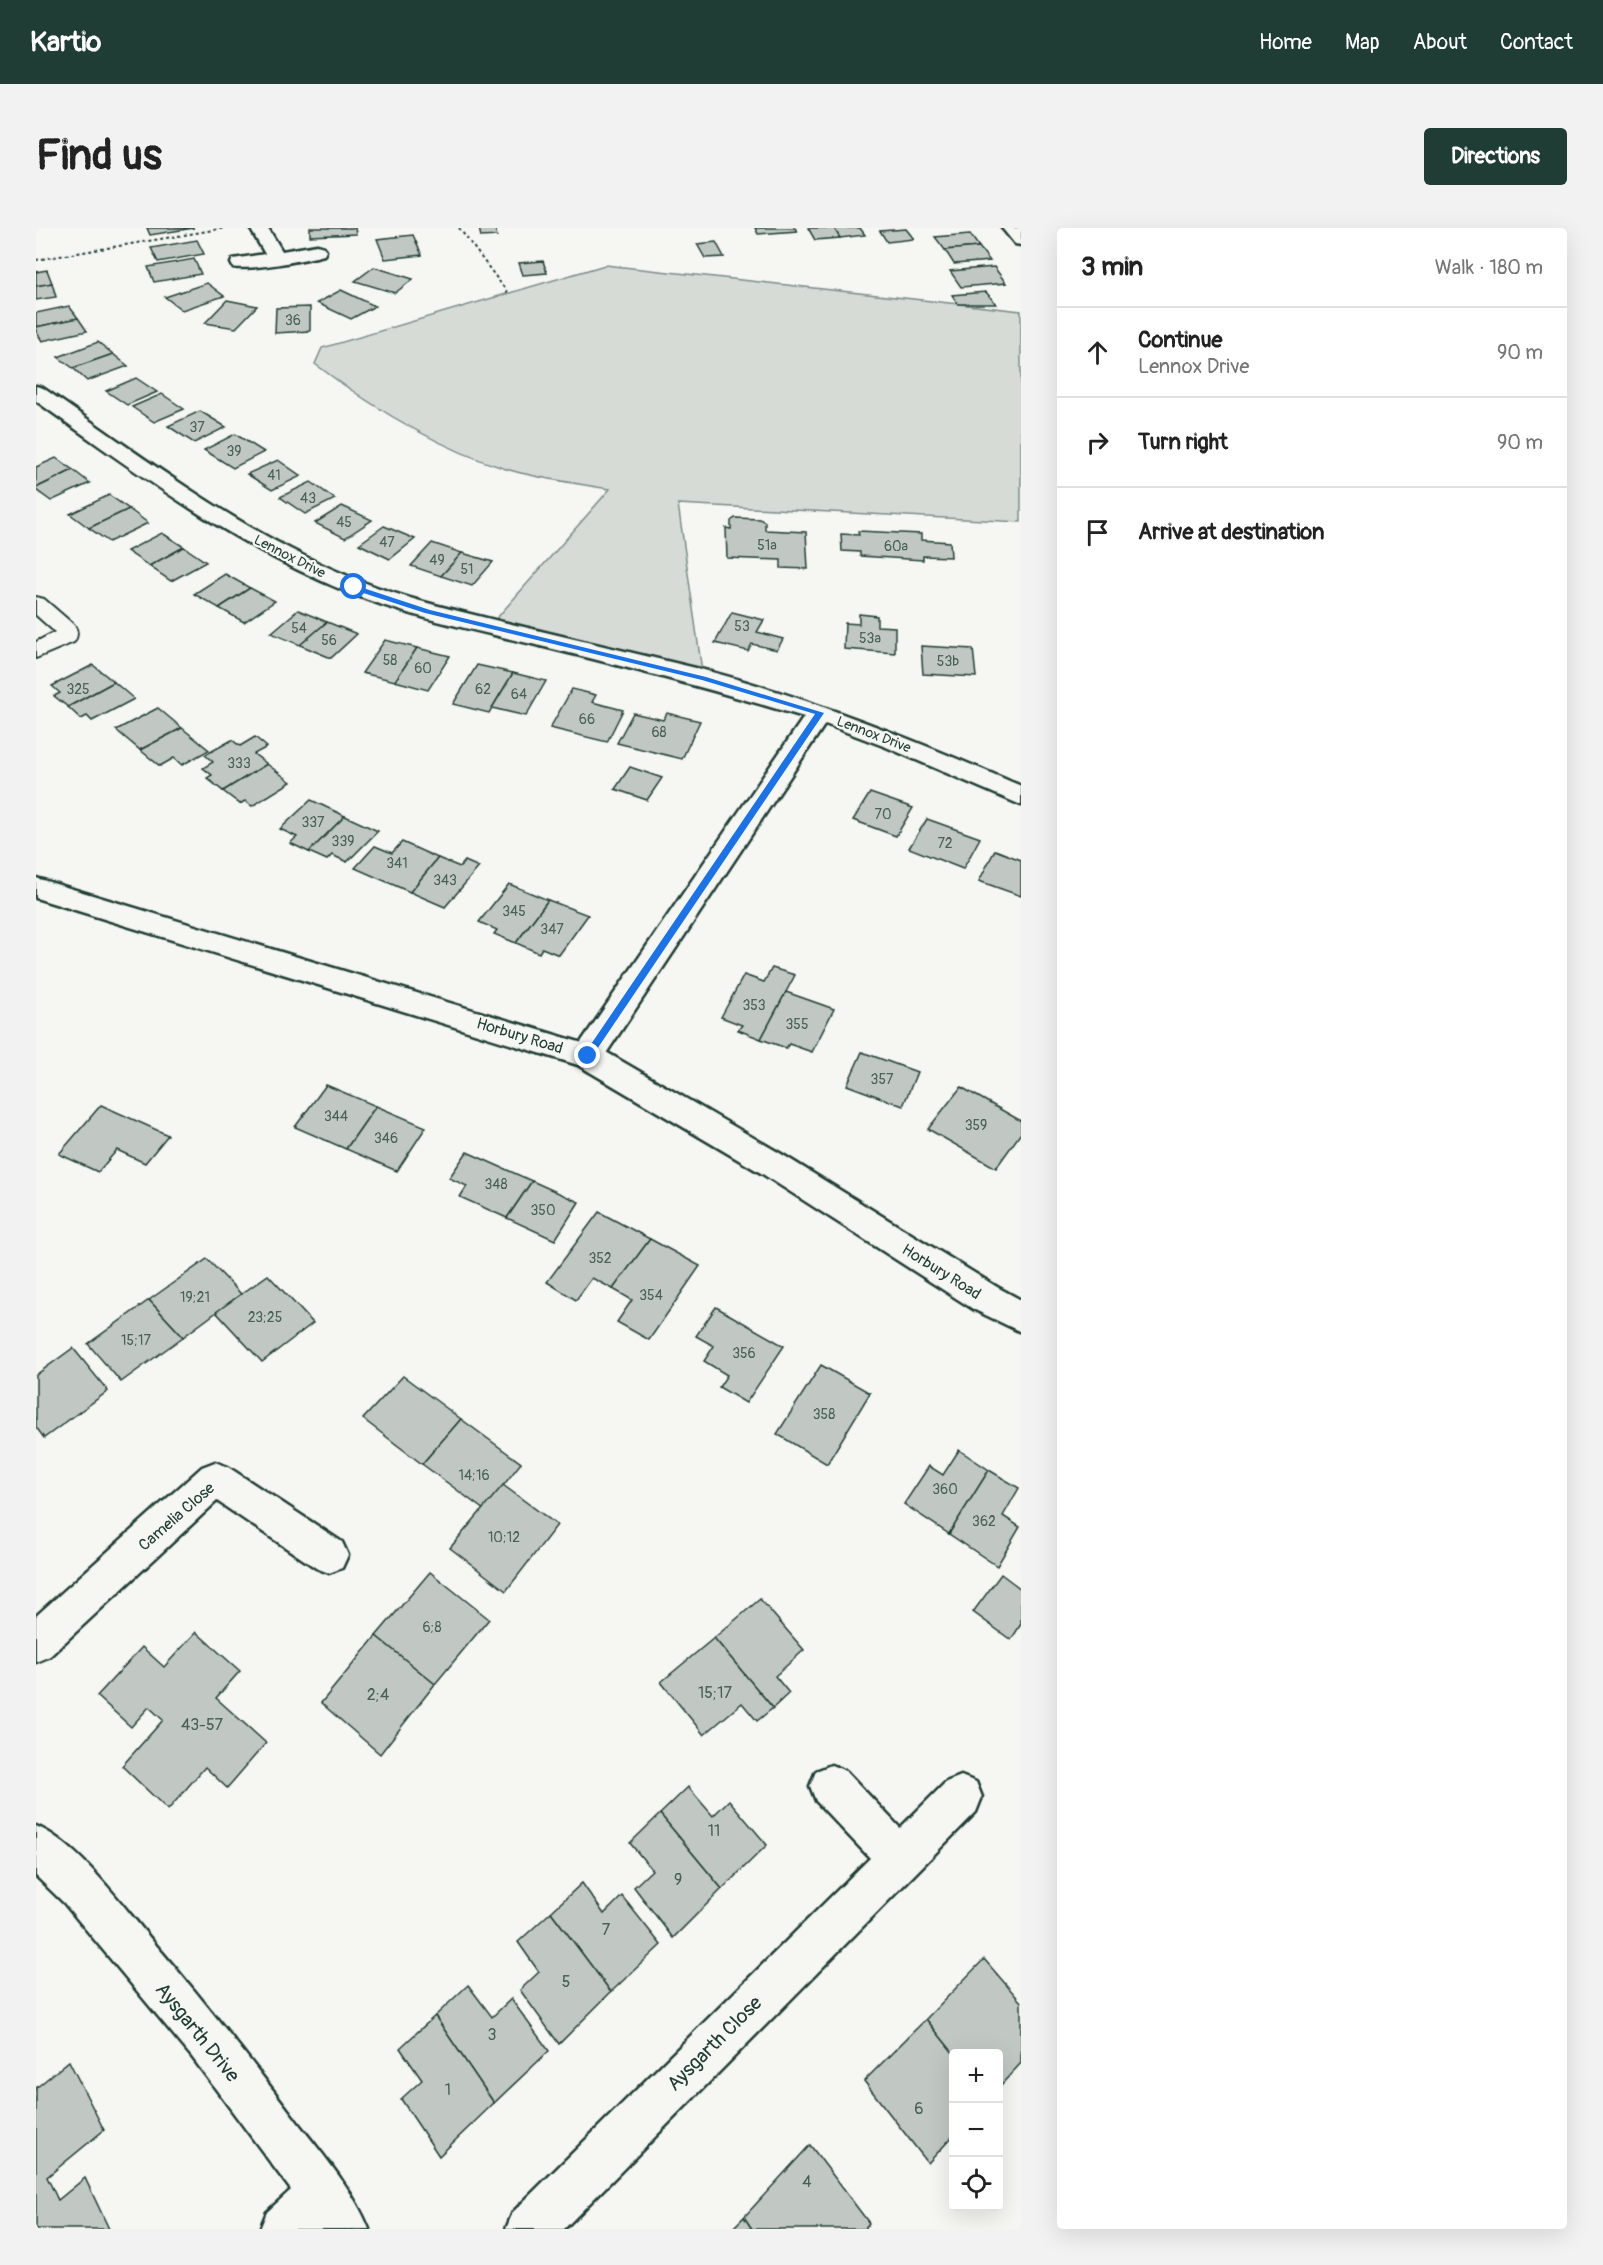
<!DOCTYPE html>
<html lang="en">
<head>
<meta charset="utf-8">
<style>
	:root { --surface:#fff; --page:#f2f2f2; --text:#222; --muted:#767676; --line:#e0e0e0; --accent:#1f3d34 }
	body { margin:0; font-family:Pangolin,sans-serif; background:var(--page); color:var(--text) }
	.controls { position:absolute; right:18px; bottom:18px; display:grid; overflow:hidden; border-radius:6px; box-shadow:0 6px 24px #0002 }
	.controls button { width:54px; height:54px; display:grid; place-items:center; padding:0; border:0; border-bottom:2px solid var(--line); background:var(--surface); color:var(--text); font:30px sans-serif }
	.stop { position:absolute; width:18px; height:18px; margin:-14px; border:4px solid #1a73e8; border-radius:50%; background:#fff }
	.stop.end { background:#1a73e8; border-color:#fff; box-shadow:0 2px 6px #0008 }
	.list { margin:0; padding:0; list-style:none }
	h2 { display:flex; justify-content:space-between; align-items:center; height:78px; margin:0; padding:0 24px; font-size:26px }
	h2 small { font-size:20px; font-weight:400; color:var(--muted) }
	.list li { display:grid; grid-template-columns:39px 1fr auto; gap:18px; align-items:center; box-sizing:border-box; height:90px; padding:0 24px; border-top:2px solid var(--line) }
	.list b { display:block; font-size:22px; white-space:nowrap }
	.list p { margin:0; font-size:20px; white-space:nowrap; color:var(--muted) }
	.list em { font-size:20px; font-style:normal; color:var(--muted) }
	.icon { flex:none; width:33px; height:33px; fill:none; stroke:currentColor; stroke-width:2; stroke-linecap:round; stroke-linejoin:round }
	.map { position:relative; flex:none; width:985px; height:2001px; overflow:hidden; border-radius:6px }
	header { display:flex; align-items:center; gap:36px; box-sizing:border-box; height:84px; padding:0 30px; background:var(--accent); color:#fff }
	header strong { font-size:28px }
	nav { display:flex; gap:33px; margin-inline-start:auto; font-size:21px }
	.intro { display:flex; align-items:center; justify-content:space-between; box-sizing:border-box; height:144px; padding:0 36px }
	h1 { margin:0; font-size:42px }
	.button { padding:15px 27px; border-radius:6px; background:var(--accent); color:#fff; font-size:21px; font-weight:700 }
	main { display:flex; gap:36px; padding:0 36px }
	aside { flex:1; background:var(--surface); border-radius:6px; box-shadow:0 6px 24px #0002 }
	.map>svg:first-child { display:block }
	.green { fill:#d6dbd6; stroke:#7a8c85; stroke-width:1.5 }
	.building { fill:#c1c8c3; stroke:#1f3d34; stroke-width:1.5 }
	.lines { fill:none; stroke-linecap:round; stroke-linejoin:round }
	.lane-casing { stroke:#1f3d34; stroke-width:4 }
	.street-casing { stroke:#1f3d34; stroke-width:5 }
	.highway-casing { stroke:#1f3d34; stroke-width:5 }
	.path { stroke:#1f3d34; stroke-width:2; stroke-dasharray:3 3; stroke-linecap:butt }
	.lane { fill:#f6f6f2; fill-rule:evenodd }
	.street { fill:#f6f6f2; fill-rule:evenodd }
	.highway { fill:#f6f6f2; fill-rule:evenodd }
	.route { fill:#1a73e8 }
	.labels { text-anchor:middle; stroke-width:4.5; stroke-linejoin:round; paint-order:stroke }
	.number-label { font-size:14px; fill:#486058 }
	.far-street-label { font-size:14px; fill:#1f3d34; stroke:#f6f6f2 }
	.street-label { font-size:16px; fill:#1f3d34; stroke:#f6f6f2 }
	.near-number-label { font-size:16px; fill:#486058 }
	.near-street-label { font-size:20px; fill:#1f3d34; stroke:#f6f6f2 }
</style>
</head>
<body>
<header>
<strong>Kartio</strong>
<nav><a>Home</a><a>Map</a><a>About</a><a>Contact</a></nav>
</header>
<div class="intro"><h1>Find us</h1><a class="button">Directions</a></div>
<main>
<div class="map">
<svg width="985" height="2001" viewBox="0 0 985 2001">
	<rect width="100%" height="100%" fill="#f6f6f2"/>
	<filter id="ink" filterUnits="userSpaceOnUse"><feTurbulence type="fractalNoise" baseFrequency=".0167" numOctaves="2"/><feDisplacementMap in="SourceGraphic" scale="12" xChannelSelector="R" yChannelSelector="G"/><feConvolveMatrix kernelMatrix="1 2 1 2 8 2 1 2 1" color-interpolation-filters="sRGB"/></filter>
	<g filter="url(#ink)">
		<path class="green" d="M 569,37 L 985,83 L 985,294 L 642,276 L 667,450 L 453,399 L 574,261 C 540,255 503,251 470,241 C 401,220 336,179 279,136 L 286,120 Z"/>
		<g class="building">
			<path d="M 111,0 L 158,0 L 114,7 Z"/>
			<path d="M 274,0 L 319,0 L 320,6 L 274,8 Z"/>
			<path d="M 443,0 L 459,0 L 461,8 L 445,9 Z"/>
			<path d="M 719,0 L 759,0 L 761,3 L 722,6 Z"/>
			<path d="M 772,0 L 798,0 L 804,10 L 779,12 Z"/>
			<path d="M 798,0 L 824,0 L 829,7 L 804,10 Z"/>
			<path d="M 870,1 L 878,11 L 851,14 L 844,3 Z"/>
			<path d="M 934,6 L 943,19 L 909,22 L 899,9 Z"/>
			<path d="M 377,7 L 386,27 L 349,31 L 341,11 Z"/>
			<path d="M 161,12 L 168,26 L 122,34 L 115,20 Z"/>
			<path d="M 680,14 L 688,29 L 669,30 L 661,16 Z"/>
			<path d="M 943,19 L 954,33 L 918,36 L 909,22 Z"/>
			<path d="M 158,31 L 165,46 L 118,54 L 112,39 Z"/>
			<path d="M 507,33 L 511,45 L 487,47 L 483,35 Z"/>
			<path d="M 338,39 L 377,51 L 359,65 L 319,53 Z"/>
			<path d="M 958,39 L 970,55 L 925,59 L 914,43 Z"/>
			<path d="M 11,42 L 16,55 L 0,58 L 0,44 Z"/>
			<path d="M 16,55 L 20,69 L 0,72 L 0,58 Z"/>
			<path d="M 171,55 L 188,68 L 146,82 L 129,69 Z"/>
			<path d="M 305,62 L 339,78 L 315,91 L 281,75 Z"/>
			<path d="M 950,64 L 960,76 L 922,76 L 916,67 Z"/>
			<path d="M 191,72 L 221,78 L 200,100 L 169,95 Z"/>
			<path d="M 33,78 L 42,90 L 0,99 L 0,85 Z"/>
			<path d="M 274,79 L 274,103 L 239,105 L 240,80 Z"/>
			<path d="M 42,90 L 51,103 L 6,113 L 0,103 L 0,99 Z"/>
			<path d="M 62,114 L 77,126 L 37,140 L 22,129 Z"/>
			<path d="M 77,126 L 92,138 L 51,153 L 37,140 Z"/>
			<path d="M 100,150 L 121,164 L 91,177 L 70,163 Z"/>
			<path d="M 126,166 L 148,181 L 118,194 L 96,179 Z"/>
			<path d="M 164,183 L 190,199 L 158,215 L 132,198 Z"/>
			<path d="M 199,206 L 228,224 L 197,240 L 168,222 Z"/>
			<path d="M 20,230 L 37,242 L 0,260 L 0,239 Z"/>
			<path d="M 242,232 L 265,248 L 236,262 L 211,246 Z"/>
			<path d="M 37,242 L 54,255 L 15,273 L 0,262 L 0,260 Z"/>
			<path d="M 275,254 L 299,271 L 269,286 L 244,269 Z"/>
			<path d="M 73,267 L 93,281 L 53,300 L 34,286 Z"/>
			<path d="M 306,278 L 336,292 L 309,310 L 279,295 Z"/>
			<path d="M 93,281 L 112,295 L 73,314 L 53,300 Z"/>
			<path d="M 699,290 L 724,291 L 729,294 L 729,302 L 770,304 L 772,341 L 745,340 L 745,332 L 691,330 L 690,300 L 695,301 L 695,293 Z"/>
			<path d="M 348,298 L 379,311 L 354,331 L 323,316 Z"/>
			<path d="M 822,303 L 885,306 L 885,312 L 914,314 L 915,329 L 887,328 L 887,332 L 824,328 L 824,324 L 806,323 L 805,306 L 823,307 Z"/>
			<path d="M 126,305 L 148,319 L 113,338 L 91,323 Z"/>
			<path d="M 396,315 L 426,325 L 405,348 L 375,338 Z"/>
			<path d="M 148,319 L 170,334 L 135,353 L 113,338 Z"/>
			<path d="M 426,325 L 457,334 L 436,358 L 405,348 Z"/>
			<path d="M 189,346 L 214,360 L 183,380 L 158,366 Z"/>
			<path d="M 214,360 L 239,373 L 208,394 L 183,380 Z"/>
			<path d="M 262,382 L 291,394 L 264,417 L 235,405 Z"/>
			<path d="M 696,384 L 728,392 L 721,404 L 747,411 L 741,422 L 716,416 L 712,423 L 679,415 Z"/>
			<path d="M 823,386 L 841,388 L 841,398 L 859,399 L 859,425 L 808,421 L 809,395 L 823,396 Z"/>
			<path d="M 291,394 L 321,406 L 295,430 L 264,417 Z"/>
			<path d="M 349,412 L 381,420 L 359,453 L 326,445 Z"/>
			<path d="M 885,418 L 937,421 L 940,449 L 887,446 Z"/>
			<path d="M 381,420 L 414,428 L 392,462 L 359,453 Z"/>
			<path d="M 57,437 L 78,454 L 32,479 L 18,468 L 24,465 L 16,458 Z"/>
			<path d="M 441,437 L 477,445 L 453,485 L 417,476 Z"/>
			<path d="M 477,445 L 510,453 L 490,488 L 456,480 Z"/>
			<path d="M 78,454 L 98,471 L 56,493 L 51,488 L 45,491 L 32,479 Z"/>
			<path d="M 536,461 L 560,467 L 556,474 L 587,482 L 571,514 L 514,500 Z"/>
			<path d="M 122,480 L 146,500 L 104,522 L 80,502 Z"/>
			<path d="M 597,485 L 627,492 L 631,485 L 664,493 L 646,531 L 581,515 Z"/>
			<path d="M 146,500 L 173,522 L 146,537 L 138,530 L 124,538 L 104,522 Z"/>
			<path d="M 219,509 L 231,519 L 218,526 L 231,536 L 187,563 L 171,550 L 176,547 L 167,540 L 177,534 L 169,527 L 196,512 L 204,518 Z"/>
			<path d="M 231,536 L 255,554 L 216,578 L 209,573 L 204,576 L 187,563 Z"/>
			<path d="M 594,539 L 626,550 L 611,572 L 579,561 Z"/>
			<path d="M 834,565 L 877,580 L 860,608 L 817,592 Z"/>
			<path d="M 275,572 L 309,588 L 273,624 L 254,615 L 261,609 L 244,601 Z"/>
			<path d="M 309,588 L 342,603 L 311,634 L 296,627 L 291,632 L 273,624 Z"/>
			<path d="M 891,591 L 944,610 L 927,641 L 873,620 Z"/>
			<path d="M 366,614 L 402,630 L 374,664 L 319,640 L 339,618 L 356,625 Z"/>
			<path d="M 959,622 L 985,632 L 985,668 L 943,653 Z"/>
			<path d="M 402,630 L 424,639 L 429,633 L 443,639 L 409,679 L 374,664 Z"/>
			<path d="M 473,656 L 512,672 L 480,715 L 458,706 L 461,702 L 443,694 Z"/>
			<path d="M 512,672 L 552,687 L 523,727 L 506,720 L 503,725 L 480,715 Z"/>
			<path d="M 736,740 L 759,747 L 725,811 L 702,802 L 706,797 L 685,789 L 708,747 L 728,754 Z"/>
			<path d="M 750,764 L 798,781 L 776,824 L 753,816 L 750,820 L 725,811 Z"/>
			<path d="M 826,824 L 881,844 L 867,878 L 811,857 Z"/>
			<path d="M 290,857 L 340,878 L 310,921 L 259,899 Z"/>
			<path d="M 925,859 L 985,893 L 985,905 L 960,940 L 892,901 Z"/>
			<path d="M 65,877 L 132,907 L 109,935 L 81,922 L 62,944 L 23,926 Z"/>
			<path d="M 340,878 L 390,899 L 361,943 L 310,921 Z"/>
			<path d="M 431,924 L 496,953 L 471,990 L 424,969 L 431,958 L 413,950 Z"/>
			<path d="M 496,953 L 543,974 L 519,1012 L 471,990 Z"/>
			<path d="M 563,984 L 614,1011 L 577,1061 L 556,1050 L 540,1072 L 511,1054 Z"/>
			<path d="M 614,1011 L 664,1038 L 613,1112 L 581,1094 L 596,1072 L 577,1061 Z"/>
			<path d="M 171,1031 L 205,1066 L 147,1109 L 113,1072 Z"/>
			<path d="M 232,1047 L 277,1095 L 226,1134 L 180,1084 Z"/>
			<path d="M 113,1072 L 147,1109 L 85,1154 L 52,1116 Z"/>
			<path d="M 680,1079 L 748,1118 L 710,1175 L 683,1159 L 691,1147 L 668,1133 L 678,1118 L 660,1108 Z"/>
			<path d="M 37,1120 L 72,1163 L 8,1210 L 0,1199 L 0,1147 Z"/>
			<path d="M 785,1137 L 834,1165 L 791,1236 L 741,1206 Z"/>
			<path d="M 367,1148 L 425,1191 L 386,1236 L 327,1191 Z"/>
			<path d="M 425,1191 L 485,1235 L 448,1282 L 386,1236 Z"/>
			<path d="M 923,1222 L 953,1242 L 913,1306 L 868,1276 L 893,1238 L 907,1247 Z"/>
			<path d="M 953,1242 L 983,1260 L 967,1288 L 984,1299 L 961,1338 L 913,1306 Z"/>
			<path d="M 467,1257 L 521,1297 L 470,1363 L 414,1320 Z"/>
			<path d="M 394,1344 L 453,1391 L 399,1456 L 340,1408 Z"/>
			<path d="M 965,1346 L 985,1361 L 985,1396 L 975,1412 L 937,1384 Z"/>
			<path d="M 724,1371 L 768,1422 L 739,1448 L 753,1465 L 737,1480 L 678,1410 Z"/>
			<path d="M 160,1404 L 204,1443 L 180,1470 L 230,1515 L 191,1560 L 169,1539 L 132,1582 L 86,1538 L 127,1492 L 113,1479 L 95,1499 L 61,1468 L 106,1419 L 128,1439 Z"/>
			<path d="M 340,1408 L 399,1456 L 344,1526 L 285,1475 Z"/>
			<path d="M 678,1410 L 737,1480 L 721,1493 L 706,1475 L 668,1507 L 625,1454 Z"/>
			<path d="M 652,1559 L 677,1588 L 693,1572 L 731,1617 L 686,1661 L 624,1586 Z"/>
			<path d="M 624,1586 L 686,1661 L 637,1710 L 598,1659 L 616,1642 L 594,1615 Z"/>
			<path d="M 546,1655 L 568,1686 L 586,1668 L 625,1717 L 575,1764 L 515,1684 Z"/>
			<path d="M 515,1684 L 575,1764 L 523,1816 L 484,1762 L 503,1744 L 482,1714 Z"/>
			<path d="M 948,1731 L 985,1774 L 985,1835 L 963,1859 L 963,1826 L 918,1826 L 890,1791 Z"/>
			<path d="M 432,1757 L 456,1789 L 475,1771 L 513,1823 L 458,1875 L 399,1788 Z"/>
			<path d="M 399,1788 L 458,1875 L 403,1928 L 365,1871 L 386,1852 L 364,1820 Z"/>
			<path d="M 890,1791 L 918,1826 L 918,1907 L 892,1935 L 828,1853 Z"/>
			<path d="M 33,1833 L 68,1902 L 11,1949 L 22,1972 L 49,1950 L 73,2001 L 0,2001 L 0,1860 Z"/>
			<path d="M 774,1917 L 833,1995 L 828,2001 L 716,2001 L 708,1989 Z"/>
			<path d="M 708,1989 L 716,2001 L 696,2001 Z"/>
		</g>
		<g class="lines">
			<g class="lane-casing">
				<path id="lane" d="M 0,369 L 8,371 L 38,397 C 42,403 42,408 38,414 L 0,430 L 0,414 L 19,404 L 0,387 Z"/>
			</g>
			<g class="street-casing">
				<g id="street">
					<path d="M 214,0 L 232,0 L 246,23 L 281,17 L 288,19 L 290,23 L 288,27 C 269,32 214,43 197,39 L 195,35 L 197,31 L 229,26 Z"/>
					<path d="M 966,0 L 985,0 L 985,17 L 979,16 Z"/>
					<path d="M 0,158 L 7,160 C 109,230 210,309 327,354 C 373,372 422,383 471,395 C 537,411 603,426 668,442 C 778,471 881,513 985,558 L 985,577 L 850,519 L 789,496 L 563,836 L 552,840 L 541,836 L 537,828 L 541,820 L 768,489 C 678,462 588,438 496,416 C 434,401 369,388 309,363 C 196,317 99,243 0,173 Z"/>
					<path d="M 179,1234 L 192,1239 L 306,1314 L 312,1327 L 306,1340 L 293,1345 L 280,1340 L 181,1273 L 14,1428 L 0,1434 L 0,1388 L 166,1239 Z"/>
					<path d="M 795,1537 L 810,1543 L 864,1600 L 910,1554 L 925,1548 L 940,1554 L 946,1569 L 940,1584 L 528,2001 L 470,2001 L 477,1984 L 834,1630 L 780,1573 L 774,1558 L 780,1543 Z"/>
					<path d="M 0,1598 C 42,1615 89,1681 119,1716 C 169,1774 216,1834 262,1895 C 288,1928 317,1962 333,2001 L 224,2001 L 231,1984 L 255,1962 L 156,1829 L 28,1675 L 0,1648 Z"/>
				</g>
			</g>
			<g class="highway-casing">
				<path id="highway" d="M 0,650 L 563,820 L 747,927 L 961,1059 L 985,1072 L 985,1104 L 937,1081 L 725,945 L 542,837 L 0,670 Z"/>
			</g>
			<g class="path">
				<path d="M 423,0 L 472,65"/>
				<path d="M 0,32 L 189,0"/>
			</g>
			<use href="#lane" class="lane"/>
			<use href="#street" class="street"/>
			<use href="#highway" class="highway"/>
		</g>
	</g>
	<path class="route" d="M 318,357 L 394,382 L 670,449 L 788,485 L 555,830 L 548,830 L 547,828 L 779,486 L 666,452 L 389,385 L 315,361 Z"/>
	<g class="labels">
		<g class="number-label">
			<text x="257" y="97">36</text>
			<text x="161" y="204">37</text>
			<text x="198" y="228">39</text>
			<text x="238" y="252">41</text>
			<text x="272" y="275">43</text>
			<text x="308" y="299">45</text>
			<text x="351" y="319">47</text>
			<text x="731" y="322">51a</text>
			<text x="860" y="323">60a</text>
			<text x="401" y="337">49</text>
			<text x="431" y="346">51</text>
			<text x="706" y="403">53</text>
			<text x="263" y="405">54</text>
			<text x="834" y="415">53a</text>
			<text x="293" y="417">56</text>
			<text x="354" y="437">58</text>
			<text x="912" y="438">53b</text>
			<text x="387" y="445">60</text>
			<text x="42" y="466">325</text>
			<text x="447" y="466">62</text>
			<text x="483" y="471">64</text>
			<text x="551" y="496">66</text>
			<text x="623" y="509">68</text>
			<text x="203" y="540">333</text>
			<text x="847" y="591">70</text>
			<text x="277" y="599">337</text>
			<text x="307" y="618">339</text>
			<text x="909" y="620">72</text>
			<text x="361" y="640">341</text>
			<text x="409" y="657">343</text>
			<text x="478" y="688">345</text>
			<text x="516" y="706">347</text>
			<text x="718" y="782">353</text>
			<text x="761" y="801">355</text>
			<text x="846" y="856">357</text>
			<text x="300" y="893">344</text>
			<text x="940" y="902">359</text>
			<text x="350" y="915">346</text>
			<text x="460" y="961">348</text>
			<text x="507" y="987">350</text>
			<text x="564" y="1035">352</text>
			<text x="615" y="1072">354</text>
			<text x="159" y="1074">19;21</text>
			<text x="229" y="1094">23;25</text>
			<text x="100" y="1117">15;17</text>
			<text x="708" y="1130">356</text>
			<text x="788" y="1191">358</text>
			<text x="438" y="1252">14;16</text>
			<text x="909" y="1266">360</text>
			<text x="948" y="1298">362</text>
			<text x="468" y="1314">10;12</text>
			<text x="396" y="1404">6;8</text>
		</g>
		<g class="far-street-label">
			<text transform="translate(254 328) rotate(27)" y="5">Lennox Drive</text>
			<text transform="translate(838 506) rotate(21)" y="5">Lennox Drive</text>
		</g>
		<g class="street-label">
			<text transform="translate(484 807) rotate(17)" y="6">Horbury Road</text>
			<text transform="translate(906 1043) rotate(32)" y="6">Horbury Road</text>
			<text transform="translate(140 1288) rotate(-41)" y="6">Camelia Close</text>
		</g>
		<g class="near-number-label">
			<text x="679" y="1470">15;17</text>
			<text x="342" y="1472">2;4</text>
			<text x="166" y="1502">43-57</text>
			<text x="678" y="1608">11</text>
			<text x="642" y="1657">9</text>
			<text x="570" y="1707">7</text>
			<text x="530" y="1759">5</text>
			<text x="456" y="1812">3</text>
			<text x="412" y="1867">1</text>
			<text x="883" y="1886">6</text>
			<text x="771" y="1959">4</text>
		</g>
		<g class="near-street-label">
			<text transform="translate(162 1804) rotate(51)" y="7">Aysgarth Drive</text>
			<text transform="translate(678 1815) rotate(-45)" y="7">Aysgarth Close</text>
		</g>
	</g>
</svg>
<div class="controls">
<button>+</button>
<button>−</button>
<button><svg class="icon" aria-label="locate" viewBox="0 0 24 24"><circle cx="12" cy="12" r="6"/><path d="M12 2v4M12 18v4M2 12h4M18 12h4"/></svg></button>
</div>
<div class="stop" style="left:318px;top:359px"></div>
<div class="stop end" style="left:552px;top:828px"></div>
</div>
<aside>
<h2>3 min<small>Walk · 180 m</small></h2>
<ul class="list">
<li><svg class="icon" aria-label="ahead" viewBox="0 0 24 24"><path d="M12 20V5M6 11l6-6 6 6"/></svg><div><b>Continue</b><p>Lennox Drive</p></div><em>90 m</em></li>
<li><svg class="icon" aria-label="right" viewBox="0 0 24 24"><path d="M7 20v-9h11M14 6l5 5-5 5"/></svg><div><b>Turn right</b></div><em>90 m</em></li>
<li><svg class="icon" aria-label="arrive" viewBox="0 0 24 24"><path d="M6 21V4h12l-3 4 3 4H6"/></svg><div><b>Arrive at destination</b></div></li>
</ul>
</aside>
</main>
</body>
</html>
